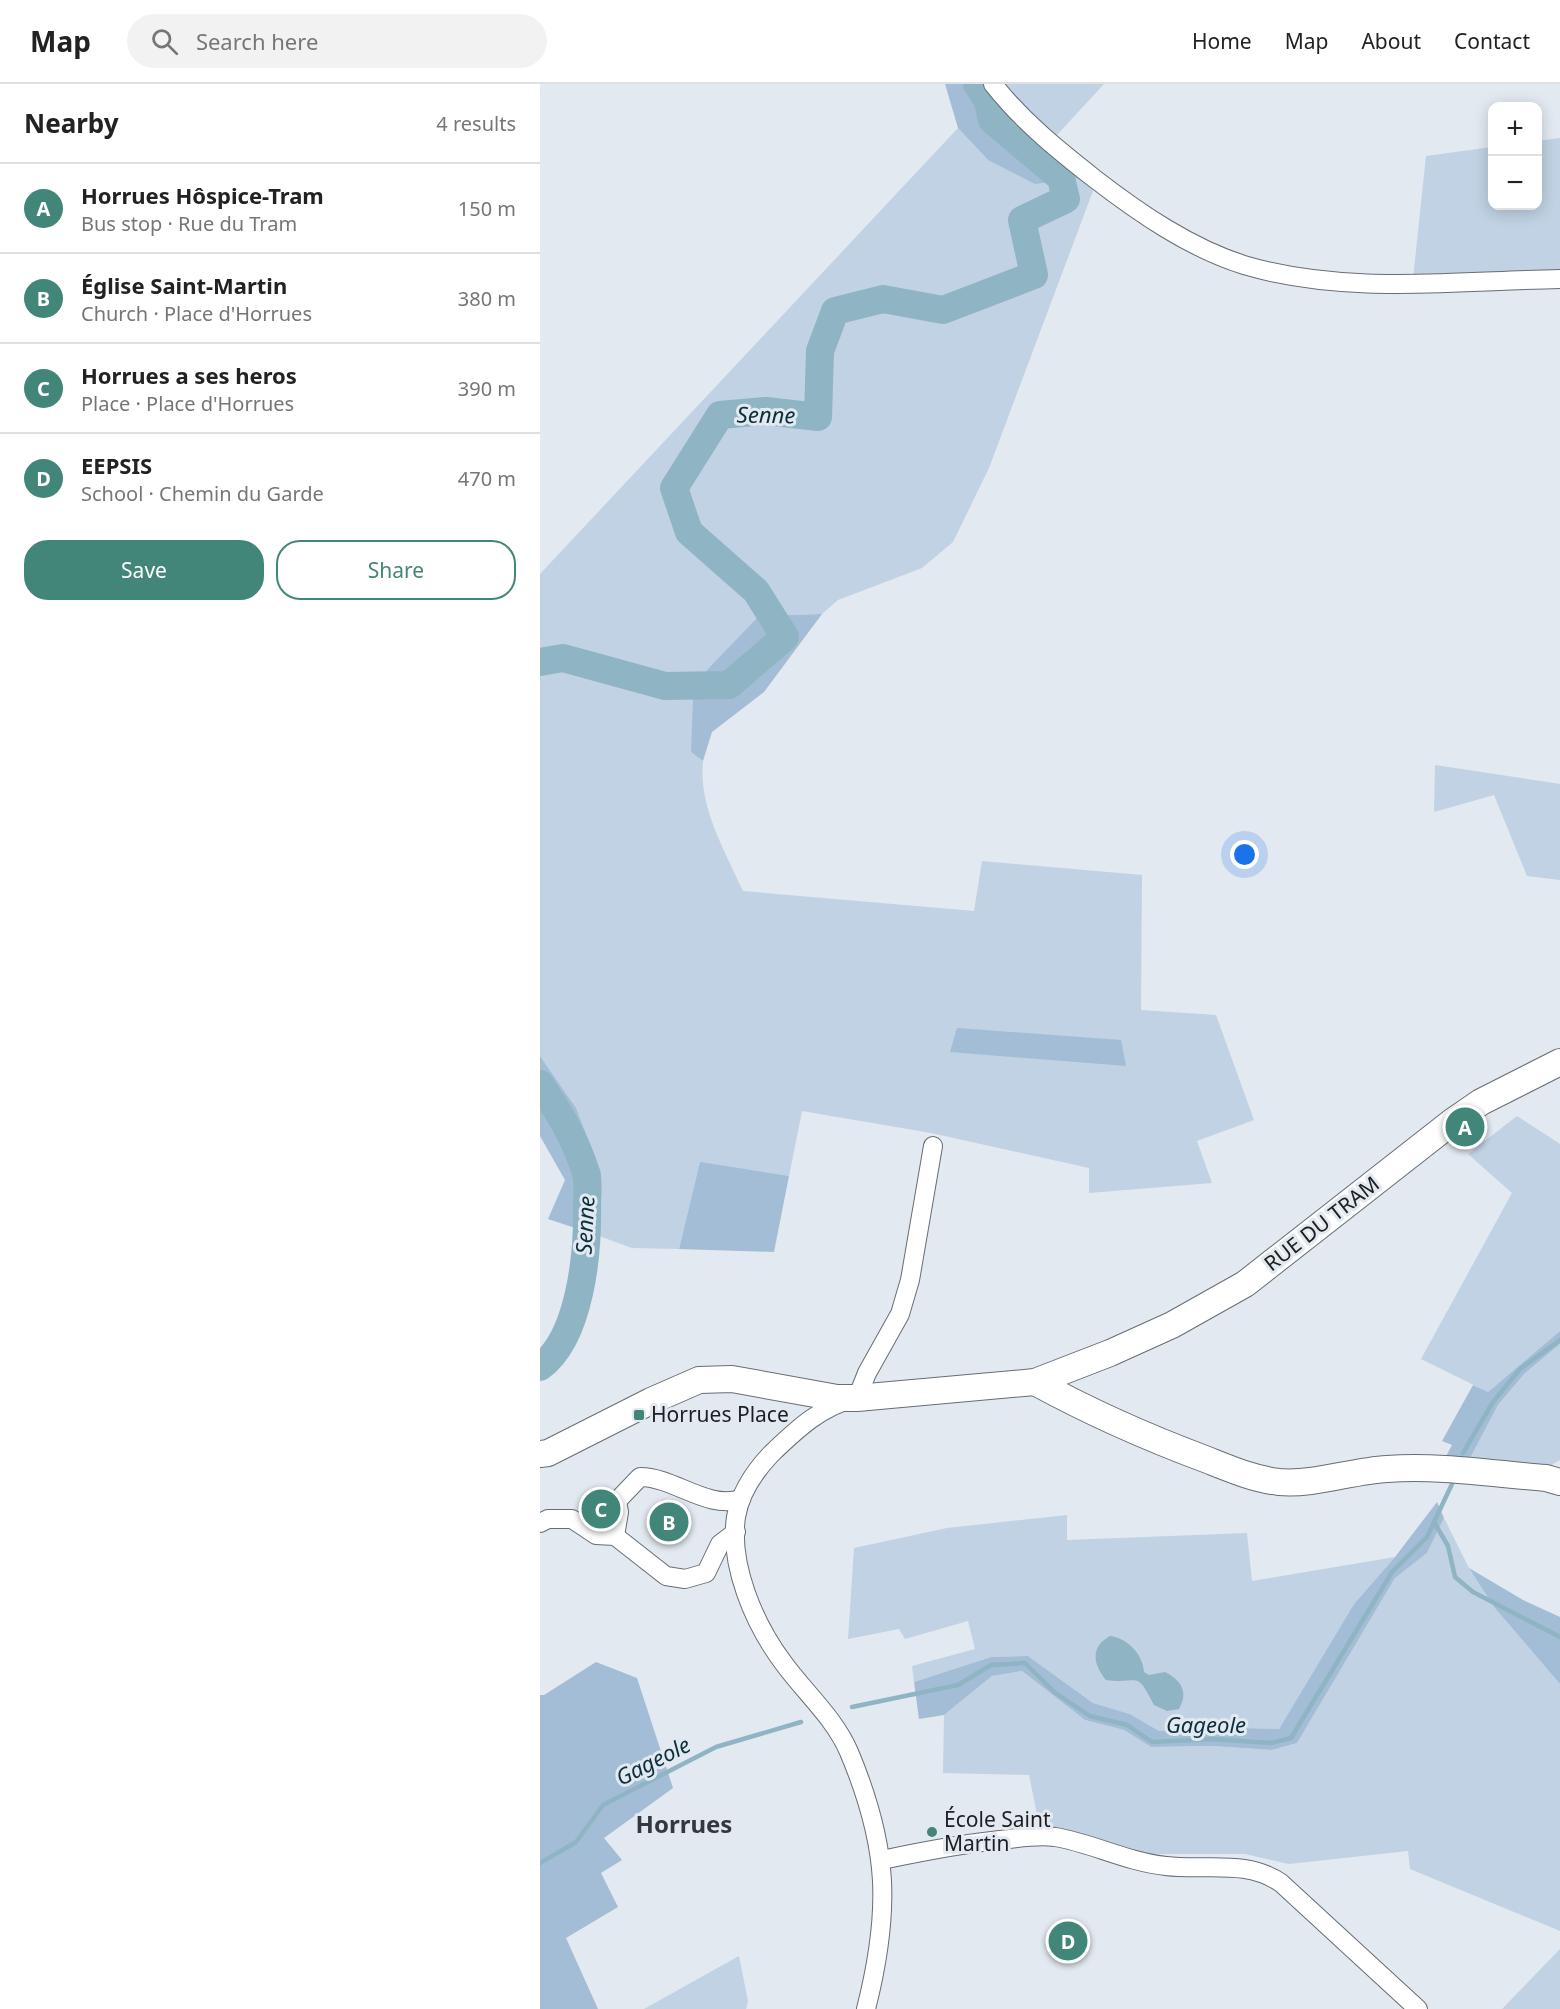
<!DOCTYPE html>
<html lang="en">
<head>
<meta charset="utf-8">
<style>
	:root { --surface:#fff; --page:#f2f2f2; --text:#222; --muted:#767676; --line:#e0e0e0; --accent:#428579 }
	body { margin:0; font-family:"Noto Sans",sans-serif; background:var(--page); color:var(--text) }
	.controls { position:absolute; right:18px; top:18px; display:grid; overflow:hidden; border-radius:12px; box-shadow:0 3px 15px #0003 }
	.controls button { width:54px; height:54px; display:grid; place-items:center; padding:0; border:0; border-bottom:2px solid var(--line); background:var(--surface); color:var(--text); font:30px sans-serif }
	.you { position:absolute; left:705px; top:771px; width:21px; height:21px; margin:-15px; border:4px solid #fff; border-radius:50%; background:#1a73e8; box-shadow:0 0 0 9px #1a73e833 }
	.badge { display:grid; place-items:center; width:39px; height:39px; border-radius:50%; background:var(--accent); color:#fff; font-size:20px; font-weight:700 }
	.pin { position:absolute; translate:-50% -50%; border:3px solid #fff; box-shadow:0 2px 6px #0006 }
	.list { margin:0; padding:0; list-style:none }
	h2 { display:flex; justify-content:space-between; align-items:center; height:78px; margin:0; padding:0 24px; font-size:26px }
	h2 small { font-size:20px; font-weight:400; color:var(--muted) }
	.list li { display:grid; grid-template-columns:39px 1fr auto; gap:18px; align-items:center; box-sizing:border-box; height:90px; padding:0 24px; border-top:2px solid var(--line) }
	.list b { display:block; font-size:22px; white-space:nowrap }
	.list p { margin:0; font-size:20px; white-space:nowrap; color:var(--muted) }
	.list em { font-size:20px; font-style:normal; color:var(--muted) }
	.actions { display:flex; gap:12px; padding:18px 24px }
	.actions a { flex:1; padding:14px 0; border:2px solid var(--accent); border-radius:24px; text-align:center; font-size:21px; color:var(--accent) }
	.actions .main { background:var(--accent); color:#fff }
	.icon { flex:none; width:33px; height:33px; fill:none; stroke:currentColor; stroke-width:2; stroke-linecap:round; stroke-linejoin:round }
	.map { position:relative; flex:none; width:1020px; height:1925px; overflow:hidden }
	header { display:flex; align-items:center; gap:36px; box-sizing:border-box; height:84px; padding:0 30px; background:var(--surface); border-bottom:2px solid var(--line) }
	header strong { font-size:28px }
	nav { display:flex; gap:33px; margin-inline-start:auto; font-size:21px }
	.search { width:420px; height:54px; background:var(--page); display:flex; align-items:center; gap:15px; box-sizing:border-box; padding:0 21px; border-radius:33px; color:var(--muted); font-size:22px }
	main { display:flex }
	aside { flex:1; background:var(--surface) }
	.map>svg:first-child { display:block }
	.green { fill:#c0d2e3 }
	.forest { fill:#a3bdd6 }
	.water { fill:#8fb4c3 }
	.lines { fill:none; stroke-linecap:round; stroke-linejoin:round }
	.stream { stroke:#8fb4c3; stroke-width:4.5 }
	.river { stroke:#8fb4c3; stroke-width:28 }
	.street-casing { stroke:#676d73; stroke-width:20 }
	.secondary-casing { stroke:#676d73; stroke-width:28 }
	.street { stroke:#fff; stroke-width:18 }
	.secondary { stroke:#fff; stroke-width:26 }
	.poi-dot { fill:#428579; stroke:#e2e9f0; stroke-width:2 }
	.labels { text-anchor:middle; stroke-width:6; stroke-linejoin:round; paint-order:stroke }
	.street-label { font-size:21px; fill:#1c1e21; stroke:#e2e9f0 }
	.poi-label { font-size:21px; fill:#1c1e21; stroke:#e2e9f0; text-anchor:start }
	.water-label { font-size:22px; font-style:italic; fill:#0b2f3b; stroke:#e2e9f0 }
	.quarter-label { font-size:24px; font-weight:bold; fill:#33383e; stroke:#e2e9f0 }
</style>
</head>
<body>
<header>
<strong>Map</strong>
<div class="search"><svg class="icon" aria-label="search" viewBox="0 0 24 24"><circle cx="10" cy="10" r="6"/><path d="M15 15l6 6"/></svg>Search here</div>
<nav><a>Home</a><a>Map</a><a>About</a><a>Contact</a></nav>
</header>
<main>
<aside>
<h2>Nearby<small>4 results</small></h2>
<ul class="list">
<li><span class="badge">A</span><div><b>Horrues Hôspice-Tram</b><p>Bus stop · Rue du Tram</p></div><em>150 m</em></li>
<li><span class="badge">B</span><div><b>Église Saint-Martin</b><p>Church · Place d'Horrues</p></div><em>380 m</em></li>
<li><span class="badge">C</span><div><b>Horrues a ses heros</b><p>Place · Place d'Horrues</p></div><em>390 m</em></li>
<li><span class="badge">D</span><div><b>EEPSIS</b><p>School · Chemin du Garde</p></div><em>470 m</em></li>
</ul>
<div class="actions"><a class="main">Save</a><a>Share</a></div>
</aside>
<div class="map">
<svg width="1020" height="1925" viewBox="0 0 1020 1925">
	<rect width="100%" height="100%" fill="#e2e9f0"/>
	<g class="green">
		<path d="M 465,0 L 564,0 L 516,52 Z"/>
		<path d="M 418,44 L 448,76 L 559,91 L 449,384 L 413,458 L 382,484 L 298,516 L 282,530 L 219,532 L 151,668 L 163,677 C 158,722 185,767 203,807 L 434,827 L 442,777 L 602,791 L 601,926 L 676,931 L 714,1036 L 657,1057 L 672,1099 L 549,1109 L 549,1084 L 391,1049 L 262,1027 L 249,1092 L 160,1079 L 139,1165 L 92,1164 L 59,1152 L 61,1088 L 36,1024 L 0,972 L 0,490 Z"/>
		<path d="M 1020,54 L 1020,193 L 873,195 L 886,72 L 952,63 L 952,122 L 998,122 L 998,57 Z"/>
		<path d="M 895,681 L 1020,700 L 1020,796 L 987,792 L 954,711 L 894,728 Z"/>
		<path d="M 977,1032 L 1020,1060 L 1020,1247 L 948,1308 L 881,1275 L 972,1109 L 928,1070 Z"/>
		<path d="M 1020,1260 L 1020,1376 L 1005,1385 L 928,1378 L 958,1321 L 985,1289 Z"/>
		<path d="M 527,1431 L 527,1456 L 707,1449 L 712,1497 L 855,1473 L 814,1520 L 739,1645 L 661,1643 L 619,1647 L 590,1630 L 553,1619 L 488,1572 L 451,1573 L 374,1598 L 372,1582 L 435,1565 L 428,1537 L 365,1555 L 359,1545 L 308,1555 L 314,1464 L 407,1444 Z"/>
		<path d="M 904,1434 L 929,1484 L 954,1523 L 1020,1600 L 1020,1847 L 870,1785 L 868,1767 L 749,1780 L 705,1770 L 609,1770 L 548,1756 L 499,1740 L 489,1691 L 403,1689 L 404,1631 L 452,1592 L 482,1587 L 545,1636 L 584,1646 L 611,1663 L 672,1662 L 732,1666 L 757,1659 L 855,1494 L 887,1469 Z"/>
		<path d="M 1020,1865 L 1020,1925 L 962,1925 Z"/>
		<path d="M 199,1872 L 208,1917 L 206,1925 L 104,1925 Z"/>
	</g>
	<g class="forest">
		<path d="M 405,0 L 465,0 L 516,52 L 559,91 L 495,100 L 448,76 L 418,44 Z"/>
		<path d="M 282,530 L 224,608 L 172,648 L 163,677 L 151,668 L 153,615 L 167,586 L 219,532 Z"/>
		<path d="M 417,944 L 581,956 L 586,982 L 410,968 Z"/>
		<path d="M 0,972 L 36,1024 L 61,1088 L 59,1152 L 8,1135 L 25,1096 L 0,1052 Z"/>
		<path d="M 160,1078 L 249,1092 L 234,1168 L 139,1165 Z"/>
		<path d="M 1020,1247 L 1020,1260 L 985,1289 L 958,1321 L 928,1378 L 905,1374 L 912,1361 L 902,1357 L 933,1301 L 948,1308 Z"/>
		<path d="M 897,1418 L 904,1434 L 887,1469 L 855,1494 L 757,1659 L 732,1666 L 672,1662 L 611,1663 L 584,1646 L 545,1636 L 482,1587 L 452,1592 L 404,1631 L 379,1635 L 374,1598 L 451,1573 L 488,1572 L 553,1619 L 590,1630 L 619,1647 L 661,1643 L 739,1645 L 814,1520 L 855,1473 Z"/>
		<path d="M 929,1484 L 983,1516 L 1020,1533 L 1020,1600 L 954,1523 Z"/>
		<path d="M 56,1578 L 97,1594 L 133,1704 L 64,1754 L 82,1776 L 61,1789 L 78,1823 L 26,1854 L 58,1925 L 0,1925 L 0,1611 L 4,1611 Z"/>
	</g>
	<path class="water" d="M 570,1552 C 587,1554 603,1570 604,1588 L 609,1591 L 625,1588 C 641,1596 649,1608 639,1625 L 627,1627 L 614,1621 C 595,1584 600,1601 566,1596 C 553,1580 550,1563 570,1552 Z"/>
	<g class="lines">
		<g class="stream">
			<path d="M 923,1369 L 953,1318 L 980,1285 L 1020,1256"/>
			<path d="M 894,1438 L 908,1462 L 915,1493 L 933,1508 L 1020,1553"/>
			<path d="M 312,1623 L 418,1601 L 451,1581 L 485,1579 L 514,1608 L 550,1632 L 587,1641 L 612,1658 L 671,1655 L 731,1659 L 751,1654 L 852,1488 L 887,1453 L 912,1400"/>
			<path d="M 0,1779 L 36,1758 L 63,1721 L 176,1663 L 261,1638"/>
		</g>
		<g class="river">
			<path d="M 0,578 L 23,574 L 125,602 L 189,601 L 245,553 L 216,507 L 149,448 L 134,404 L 180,331 L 226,327 L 278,333 L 280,267 L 295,227 L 343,215 L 403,226 L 494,191 L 482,136 L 526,115 L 521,94 L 452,36 L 448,17 L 437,0"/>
			<path d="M 0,1000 C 19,1028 36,1056 46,1089 C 49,1098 47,1111 47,1121 C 48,1167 41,1253 0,1283"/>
		</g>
		<g class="street-casing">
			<g id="street">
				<path d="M 453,0 C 482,37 518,66 555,95 C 599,129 650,164 704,181 C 804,211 917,197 1020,195"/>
				<path d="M 0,1439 L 8,1435 L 32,1435 L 56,1451 L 75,1452 L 126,1492 L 145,1495 L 166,1489 L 180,1460 L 196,1448"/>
				<path d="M 75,1452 L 79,1428 L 77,1417 L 100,1393 C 134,1393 167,1426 201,1415"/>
				<path d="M 342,1776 C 384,1767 426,1759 469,1755 C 484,1753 500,1751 515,1753 C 552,1759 587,1778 626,1782 C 666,1787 706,1775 741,1799 L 878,1925"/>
				<path d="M 326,1925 C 351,1826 349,1763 309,1668 C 294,1633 264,1608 242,1577 C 214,1539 189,1481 196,1433 C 200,1409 215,1387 231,1370 C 256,1346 282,1321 317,1314 L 327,1289 L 360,1230 L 370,1196 L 393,1062"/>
			</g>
		</g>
		<g class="secondary-casing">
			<g id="secondary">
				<path d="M 495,1298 C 550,1328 606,1353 665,1375 C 688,1384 713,1395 739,1398 C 775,1401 811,1387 847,1385 C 899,1381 954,1390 1006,1394 L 1020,1398"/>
				<path d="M 0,1370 L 8,1369 L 111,1317 L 159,1296 L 192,1295 L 297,1314 L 317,1314 L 495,1298 L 570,1269 L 632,1241 L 705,1200 L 912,1038 L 941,1018 L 1020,978"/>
			</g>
		</g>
		<use href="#street" class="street"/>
		<use href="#secondary" class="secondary"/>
	</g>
	<g class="poi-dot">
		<rect x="93" y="1325" width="12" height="12" rx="3"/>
		<circle cx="392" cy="1748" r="6"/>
	</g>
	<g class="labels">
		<g class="street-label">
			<text transform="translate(782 1140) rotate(-38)" y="7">RUE DU TRAM</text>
		</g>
		<g class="poi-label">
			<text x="111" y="1338">Horrues Place</text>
			<text x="404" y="1743">École Saint<tspan x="404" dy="24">Martin</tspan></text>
		</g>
		<g class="water-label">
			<text transform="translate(226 331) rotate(1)" y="8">Senne</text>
			<text transform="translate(45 1141) rotate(-87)" y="8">Senne</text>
			<text x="666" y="1649">Gageole</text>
			<text transform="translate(113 1677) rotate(-27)" y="8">Gageole</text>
		</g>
		<g class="quarter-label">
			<text x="144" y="1749">Horrues</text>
		</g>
	</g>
</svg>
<div class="controls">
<button>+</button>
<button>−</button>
</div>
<div class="you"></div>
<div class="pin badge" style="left:925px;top:1043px">A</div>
<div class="pin badge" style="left:129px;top:1438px">B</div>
<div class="pin badge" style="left:61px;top:1425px">C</div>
<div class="pin badge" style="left:528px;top:1857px">D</div>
</div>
</main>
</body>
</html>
